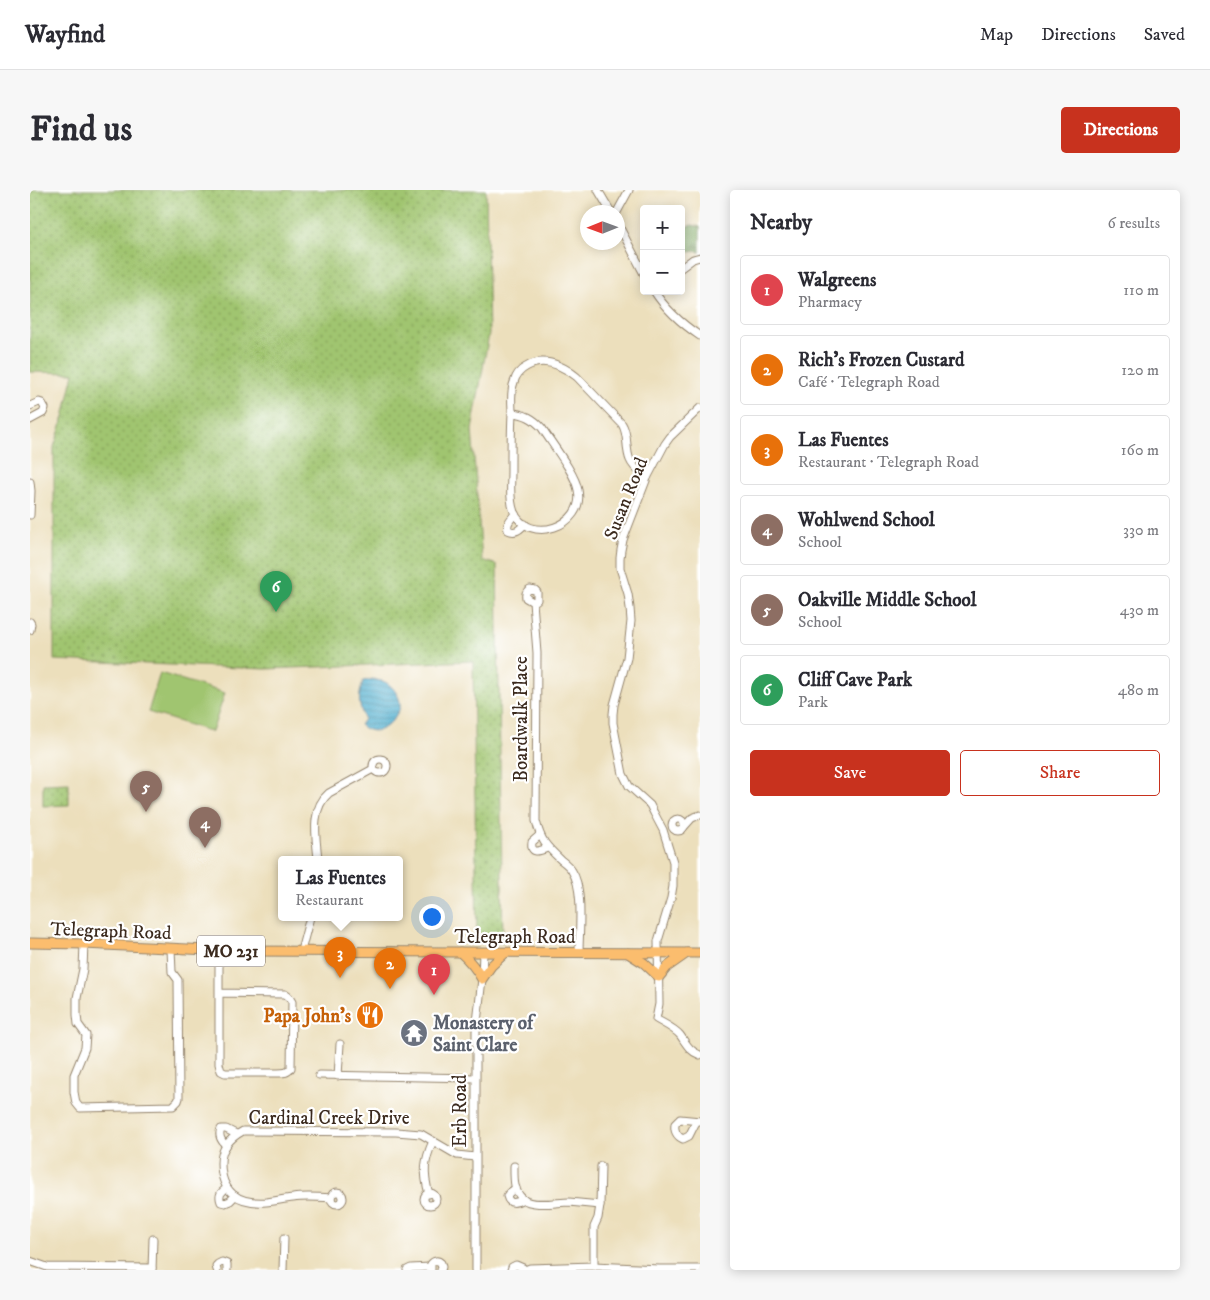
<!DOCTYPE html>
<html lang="en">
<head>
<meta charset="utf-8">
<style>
	:root { --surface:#fff; --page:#f7f7f7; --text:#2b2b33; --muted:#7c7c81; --line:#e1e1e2; --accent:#c8321e }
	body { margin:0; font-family:"IM FELL DW Pica",serif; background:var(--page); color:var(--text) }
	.controls { position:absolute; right:15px; top:15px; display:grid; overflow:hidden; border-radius:5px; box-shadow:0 2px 12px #0003 }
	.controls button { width:45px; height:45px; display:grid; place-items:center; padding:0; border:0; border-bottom:1px solid var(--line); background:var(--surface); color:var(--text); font:25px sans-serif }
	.compass { position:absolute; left:550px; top:15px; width:45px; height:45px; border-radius:50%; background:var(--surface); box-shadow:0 2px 12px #0003; rotate:269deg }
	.you { position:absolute; left:401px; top:726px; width:18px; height:18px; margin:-12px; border:4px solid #fff; border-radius:50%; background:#1a73e8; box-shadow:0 0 0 8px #1a73e833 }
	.badge { display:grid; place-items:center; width:32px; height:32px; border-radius:50%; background:var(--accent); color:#fff; font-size:16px; font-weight:700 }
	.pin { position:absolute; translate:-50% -41px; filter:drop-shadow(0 1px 2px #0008) }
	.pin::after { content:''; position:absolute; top:26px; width:18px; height:15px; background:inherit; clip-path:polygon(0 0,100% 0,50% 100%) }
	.popup { position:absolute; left:248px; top:666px; width:125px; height:65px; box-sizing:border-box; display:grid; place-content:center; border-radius:5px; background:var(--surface); filter:drop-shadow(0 1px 4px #0005); font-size:16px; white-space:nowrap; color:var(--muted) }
	.popup b { font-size:19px; color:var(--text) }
	.popup::after { content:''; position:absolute; left:50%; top:100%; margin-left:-10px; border:10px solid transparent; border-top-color:var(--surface) }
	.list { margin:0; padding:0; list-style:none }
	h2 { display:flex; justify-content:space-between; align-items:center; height:65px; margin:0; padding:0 20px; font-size:21px }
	h2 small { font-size:16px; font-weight:400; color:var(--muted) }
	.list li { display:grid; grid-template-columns:32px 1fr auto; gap:15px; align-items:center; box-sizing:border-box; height:70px; margin:0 10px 10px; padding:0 10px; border:1px solid var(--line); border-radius:5px }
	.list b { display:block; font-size:19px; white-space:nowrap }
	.list p { margin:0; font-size:16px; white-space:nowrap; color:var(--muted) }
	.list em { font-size:16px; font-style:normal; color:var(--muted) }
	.actions { display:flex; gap:10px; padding:15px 20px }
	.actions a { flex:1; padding:11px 0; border:1px solid var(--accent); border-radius:5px; text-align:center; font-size:18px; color:var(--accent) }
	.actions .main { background:var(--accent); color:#fff }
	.map { position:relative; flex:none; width:670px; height:1080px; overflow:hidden; border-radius:5px }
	header { display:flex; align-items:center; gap:30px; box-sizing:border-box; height:70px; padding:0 25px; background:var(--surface); border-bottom:1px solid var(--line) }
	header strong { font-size:24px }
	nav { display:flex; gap:28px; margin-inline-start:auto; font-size:18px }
	.intro { display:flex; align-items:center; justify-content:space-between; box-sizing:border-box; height:120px; padding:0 30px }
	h1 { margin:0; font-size:35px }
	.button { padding:12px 22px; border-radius:5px; background:var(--accent); color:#fff; font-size:18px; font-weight:700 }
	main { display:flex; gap:30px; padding:0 30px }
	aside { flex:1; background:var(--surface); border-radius:5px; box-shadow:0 2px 12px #0003 }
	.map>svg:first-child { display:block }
	.grass { fill:#a0c570; stroke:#6e7847 }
	.forest { fill:url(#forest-firs); stroke:#5e6a40 }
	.park { fill:url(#park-dots); stroke:#6e7847 }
	.water { fill:url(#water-rules); stroke:#466c76 }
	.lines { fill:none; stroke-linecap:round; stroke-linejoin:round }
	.minor-casing { stroke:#94846d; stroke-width:9 }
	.major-casing { stroke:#94846d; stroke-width:11 }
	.minor { stroke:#fff; stroke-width:7 }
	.major { stroke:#fbbd6e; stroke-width:9 }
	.labels { text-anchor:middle; stroke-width:4.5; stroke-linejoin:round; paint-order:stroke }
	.shield { fill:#fff; stroke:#766a62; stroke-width:1 }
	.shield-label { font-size:18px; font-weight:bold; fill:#3b2a1e }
	.street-label { font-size:19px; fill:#3b2a1e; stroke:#fff }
	.food-label { font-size:19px; font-weight:bold; fill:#c56008; stroke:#fff; text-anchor:end }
	.worship-label { font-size:19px; font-weight:bold; fill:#5b616d; stroke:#fff; text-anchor:start }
</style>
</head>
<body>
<header>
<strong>Wayfind</strong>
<nav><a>Map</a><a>Directions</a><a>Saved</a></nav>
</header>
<div class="intro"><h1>Find us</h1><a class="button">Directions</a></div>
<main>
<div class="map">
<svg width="670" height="1080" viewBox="0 0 670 1080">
	<defs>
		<pattern id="forest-firs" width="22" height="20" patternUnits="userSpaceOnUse" patternTransform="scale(1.25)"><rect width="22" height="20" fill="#80aa62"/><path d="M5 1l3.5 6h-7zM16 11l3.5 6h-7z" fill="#6a8b50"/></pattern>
		<pattern id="park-dots" width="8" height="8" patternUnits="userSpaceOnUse" patternTransform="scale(1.25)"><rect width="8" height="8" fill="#a0c570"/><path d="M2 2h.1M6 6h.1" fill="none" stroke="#84a05b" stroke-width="1.8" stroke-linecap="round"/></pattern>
		<pattern id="water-rules" width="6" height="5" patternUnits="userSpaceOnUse" patternTransform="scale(1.25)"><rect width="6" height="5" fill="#50aece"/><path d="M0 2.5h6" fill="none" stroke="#448ea7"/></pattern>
	</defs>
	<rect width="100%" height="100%" fill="#fff"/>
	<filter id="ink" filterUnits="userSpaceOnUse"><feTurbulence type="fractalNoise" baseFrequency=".02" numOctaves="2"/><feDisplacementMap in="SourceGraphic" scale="10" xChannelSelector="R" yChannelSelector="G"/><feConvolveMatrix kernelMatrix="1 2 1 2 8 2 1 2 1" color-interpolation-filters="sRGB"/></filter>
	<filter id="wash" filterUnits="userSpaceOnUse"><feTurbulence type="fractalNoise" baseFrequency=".0096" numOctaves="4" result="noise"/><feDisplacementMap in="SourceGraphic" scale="20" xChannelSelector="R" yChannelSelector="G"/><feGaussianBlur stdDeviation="1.12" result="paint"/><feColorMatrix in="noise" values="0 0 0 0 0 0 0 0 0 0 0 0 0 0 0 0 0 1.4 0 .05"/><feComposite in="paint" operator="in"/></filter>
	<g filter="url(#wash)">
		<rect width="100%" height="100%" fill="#ecdfbc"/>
		<path class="grass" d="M 130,483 L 195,503 L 182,542 L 118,522 Z"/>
		<path class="forest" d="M 662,35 L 670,37 L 670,63 L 668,61 L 659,62 L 651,70 L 651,39 Z"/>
		<g class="park">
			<path d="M 0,0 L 456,0 L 459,144 L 442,240 L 452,370 L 467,375 L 473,753 L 447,753 L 443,471 L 235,479 L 24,470 L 24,257 L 34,227 L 44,183 L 0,182 Z"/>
			<path d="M 39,593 L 39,615 L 13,616 L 13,594 Z"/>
		</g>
		<path class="water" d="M 343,489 C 347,490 351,491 355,492 C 363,496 372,508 370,518 C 369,521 367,523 366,525 C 358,539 344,547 330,535 L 334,529 C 328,512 328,509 333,491 Z"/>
	</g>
	<g filter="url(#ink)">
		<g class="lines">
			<g class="minor-casing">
				<g id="minor">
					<path d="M 568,0 L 581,22"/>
					<path d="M 587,22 L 599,0"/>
					<path d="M 588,34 L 614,84"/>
					<path d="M 651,78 L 663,69 L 670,67"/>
					<path d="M 624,101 C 636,120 652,134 670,146"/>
					<path d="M 0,216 L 9,212 L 12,213 L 15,218 L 13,223 L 0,230"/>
					<path d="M 670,218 L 640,247 L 635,254 L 617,288 L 593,350 L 591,360 L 590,368 L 590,378 L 598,404 L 600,418 L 601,431 L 597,468 L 584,515 L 583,524 L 583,533 L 593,584 L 599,596 L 620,615 L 624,623 L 633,640 L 643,672 L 643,696 L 641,708 L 628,751 L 629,814 L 626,829 C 634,834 644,838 650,845 C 656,853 659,861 670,865"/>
					<path d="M 482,223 C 495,224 503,228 512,238 C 522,254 545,283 548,300 C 556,337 498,355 484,322 C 479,309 481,295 481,281 C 481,262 481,243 482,223 Z"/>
					<path d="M 482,223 C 482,213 480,202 484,192 C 486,185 490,180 496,177 C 514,166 532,175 547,187 L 592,234 C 599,245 595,259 600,270 C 603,278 611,283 617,288"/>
					<path d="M 0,292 L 1,301 L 0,325"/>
					<path d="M 485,324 C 481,329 476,333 478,340 C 486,344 490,339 495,334"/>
					<path d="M 503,412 L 507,410 L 507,402 L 505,400 L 500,399 C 496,401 495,403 496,408 L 503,412 L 507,463 L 506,631 C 511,651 516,656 531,670 C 535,673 540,677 542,681 C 554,699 549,740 549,763"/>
					<path d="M 0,432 L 1,434 L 0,440"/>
					<circle cx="350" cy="576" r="7"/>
					<circle cx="648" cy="635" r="6"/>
					<path d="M 653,638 L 662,628 L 670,625"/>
					<path d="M 510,645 L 502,652 C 500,665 510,661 517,658"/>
					<path d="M 288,669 C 286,647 280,619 299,603 L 343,579"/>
					<path d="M 54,754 L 53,779 L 47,808 L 47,825 L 48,834 L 56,845 L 55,858 L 44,885 L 44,902 L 46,913 L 50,918 L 143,916 L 148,911 L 149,908 L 148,790 L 142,782 L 141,759"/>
					<path d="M 271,761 L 280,727"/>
					<path d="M 189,803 L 255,804 L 259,807 L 262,812 L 261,878 C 258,883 254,883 248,883 L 195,883 L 191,881 L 189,874 L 189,761"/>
					<path d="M 289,885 L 445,888"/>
					<path d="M 308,886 L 310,854"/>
					<path d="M 667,931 L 665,934 L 659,946 L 653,949 C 646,946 644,940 645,934 L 650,929 L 670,931"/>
					<path d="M 196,956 C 191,950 188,946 191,939 L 196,939 L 206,944"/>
					<path d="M 484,976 C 484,988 483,1001 493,1009 C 502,1017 527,1012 539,1012 C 549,1013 559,1014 570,1015"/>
					<path d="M 197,998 C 191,1002 188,1005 191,1012 L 195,1013 L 200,1011 L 205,1006"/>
					<path d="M 486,998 L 479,1003 L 477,1006 C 479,1015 486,1013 493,1009"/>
					<circle cx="307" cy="1008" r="6"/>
					<circle cx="400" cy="1009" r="6"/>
					<path d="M 399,1004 C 393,983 394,971 403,951"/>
					<path d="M 301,1008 C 288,1007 275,1006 263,1008 C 254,1009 245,1011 236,1012 C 208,1014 191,1002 191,973 C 191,958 200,948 213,941 L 366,942 L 391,944 L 427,965 L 445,967"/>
					<path d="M 0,1071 L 17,1077 L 122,1078"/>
					<path d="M 564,1076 L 564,1037 L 568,1028 L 570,1015 L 571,976"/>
					<path d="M 122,1080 L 123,1049"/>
					<path d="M 187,1080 L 186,1076 L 188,1074 L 192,1072 L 197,1074 L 197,1080"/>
					<path d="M 253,1080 L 254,1048"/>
					<path d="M 377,1080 L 381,1078 L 400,1077"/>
					<path d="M 401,1080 L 401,1074 C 404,1070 408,1070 411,1073 L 412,1077 L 411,1080"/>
					<path d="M 446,1080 L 446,841 L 452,789 L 453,762"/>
					<path d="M 481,1080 L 482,1077 L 486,1075 L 493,1078 L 494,1080"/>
					<path d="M 495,1080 L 500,1078 L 564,1076 L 629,1079 L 670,1079"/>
				</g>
			</g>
			<g class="major-casing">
				<g id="major">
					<path d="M 0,753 L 54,754 L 199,761 L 670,763"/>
					<path d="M 430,762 C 440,771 446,778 452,789 L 461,776 L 475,763"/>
					<path d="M 598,763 L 614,773 L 629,787 L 637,777 L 657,763"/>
				</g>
			</g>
			<use href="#minor" class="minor"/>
			<use href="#major" class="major"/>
		</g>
	</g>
	<defs>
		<g id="restaurant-disc" transform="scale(1.4375)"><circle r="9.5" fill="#e8710a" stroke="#fff"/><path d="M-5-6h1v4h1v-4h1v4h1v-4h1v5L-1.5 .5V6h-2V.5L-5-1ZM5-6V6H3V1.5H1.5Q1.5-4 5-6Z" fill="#fff"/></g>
		<g id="temple-disc" transform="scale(1.4375)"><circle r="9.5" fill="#6b7280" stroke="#fff"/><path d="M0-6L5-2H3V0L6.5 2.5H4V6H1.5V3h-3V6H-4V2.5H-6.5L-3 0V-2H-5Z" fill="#fff"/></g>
	</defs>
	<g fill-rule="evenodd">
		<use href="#restaurant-disc" x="340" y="825"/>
		<use href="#temple-disc" x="384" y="843"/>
	</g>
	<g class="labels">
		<rect class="shield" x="167" y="745.5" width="68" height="31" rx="4"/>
		<g class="shield-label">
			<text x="201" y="767">MO 231</text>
		</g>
		<g class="street-label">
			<text transform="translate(595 308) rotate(-68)" y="7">Susan Road</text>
			<text transform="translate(490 529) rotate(-90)" y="7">Boardwalk Place</text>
			<text transform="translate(81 740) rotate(2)" y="7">Telegraph Road</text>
			<text x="485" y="753">Telegraph Road</text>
			<text transform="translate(429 921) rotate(-90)" y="7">Erb Road</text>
			<text x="299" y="934">Cardinal Creek Drive</text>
		</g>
		<g class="food-label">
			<text x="321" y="832">Papa John's</text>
		</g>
		<g class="worship-label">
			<text x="403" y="839">Monastery of<tspan x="403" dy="22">Saint Clare</tspan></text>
		</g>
	</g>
</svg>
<div class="controls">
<button>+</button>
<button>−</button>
</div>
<svg class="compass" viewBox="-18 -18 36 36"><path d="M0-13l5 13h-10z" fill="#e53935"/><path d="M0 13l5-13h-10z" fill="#7c7c81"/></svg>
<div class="you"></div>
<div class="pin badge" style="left:404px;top:805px;background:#e0444e">1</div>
<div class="pin badge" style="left:360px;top:799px;background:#e8710a">2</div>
<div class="pin badge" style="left:310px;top:788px;background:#e8710a">3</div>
<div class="popup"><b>Las Fuentes</b>Restaurant</div>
<div class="pin badge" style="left:175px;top:658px;background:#8d6e63">4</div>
<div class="pin badge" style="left:116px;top:622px;background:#8d6e63">5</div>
<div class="pin badge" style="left:246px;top:422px;background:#2e9e5b">6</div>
</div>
<aside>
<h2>Nearby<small>6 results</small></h2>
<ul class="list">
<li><span class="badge" style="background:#e0444e">1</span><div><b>Walgreens</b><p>Pharmacy</p></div><em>110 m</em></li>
<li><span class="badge" style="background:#e8710a">2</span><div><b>Rich’s Frozen Custard</b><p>Café · Telegraph Road</p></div><em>120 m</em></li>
<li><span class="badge" style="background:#e8710a">3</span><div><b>Las Fuentes</b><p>Restaurant · Telegraph Road</p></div><em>160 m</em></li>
<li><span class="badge" style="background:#8d6e63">4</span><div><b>Wohlwend School</b><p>School</p></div><em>330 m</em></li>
<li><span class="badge" style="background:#8d6e63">5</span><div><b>Oakville Middle School</b><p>School</p></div><em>430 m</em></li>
<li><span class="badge" style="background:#2e9e5b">6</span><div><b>Cliff Cave Park</b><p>Park</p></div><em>480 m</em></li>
</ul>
<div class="actions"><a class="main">Save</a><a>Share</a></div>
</aside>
</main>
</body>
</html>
